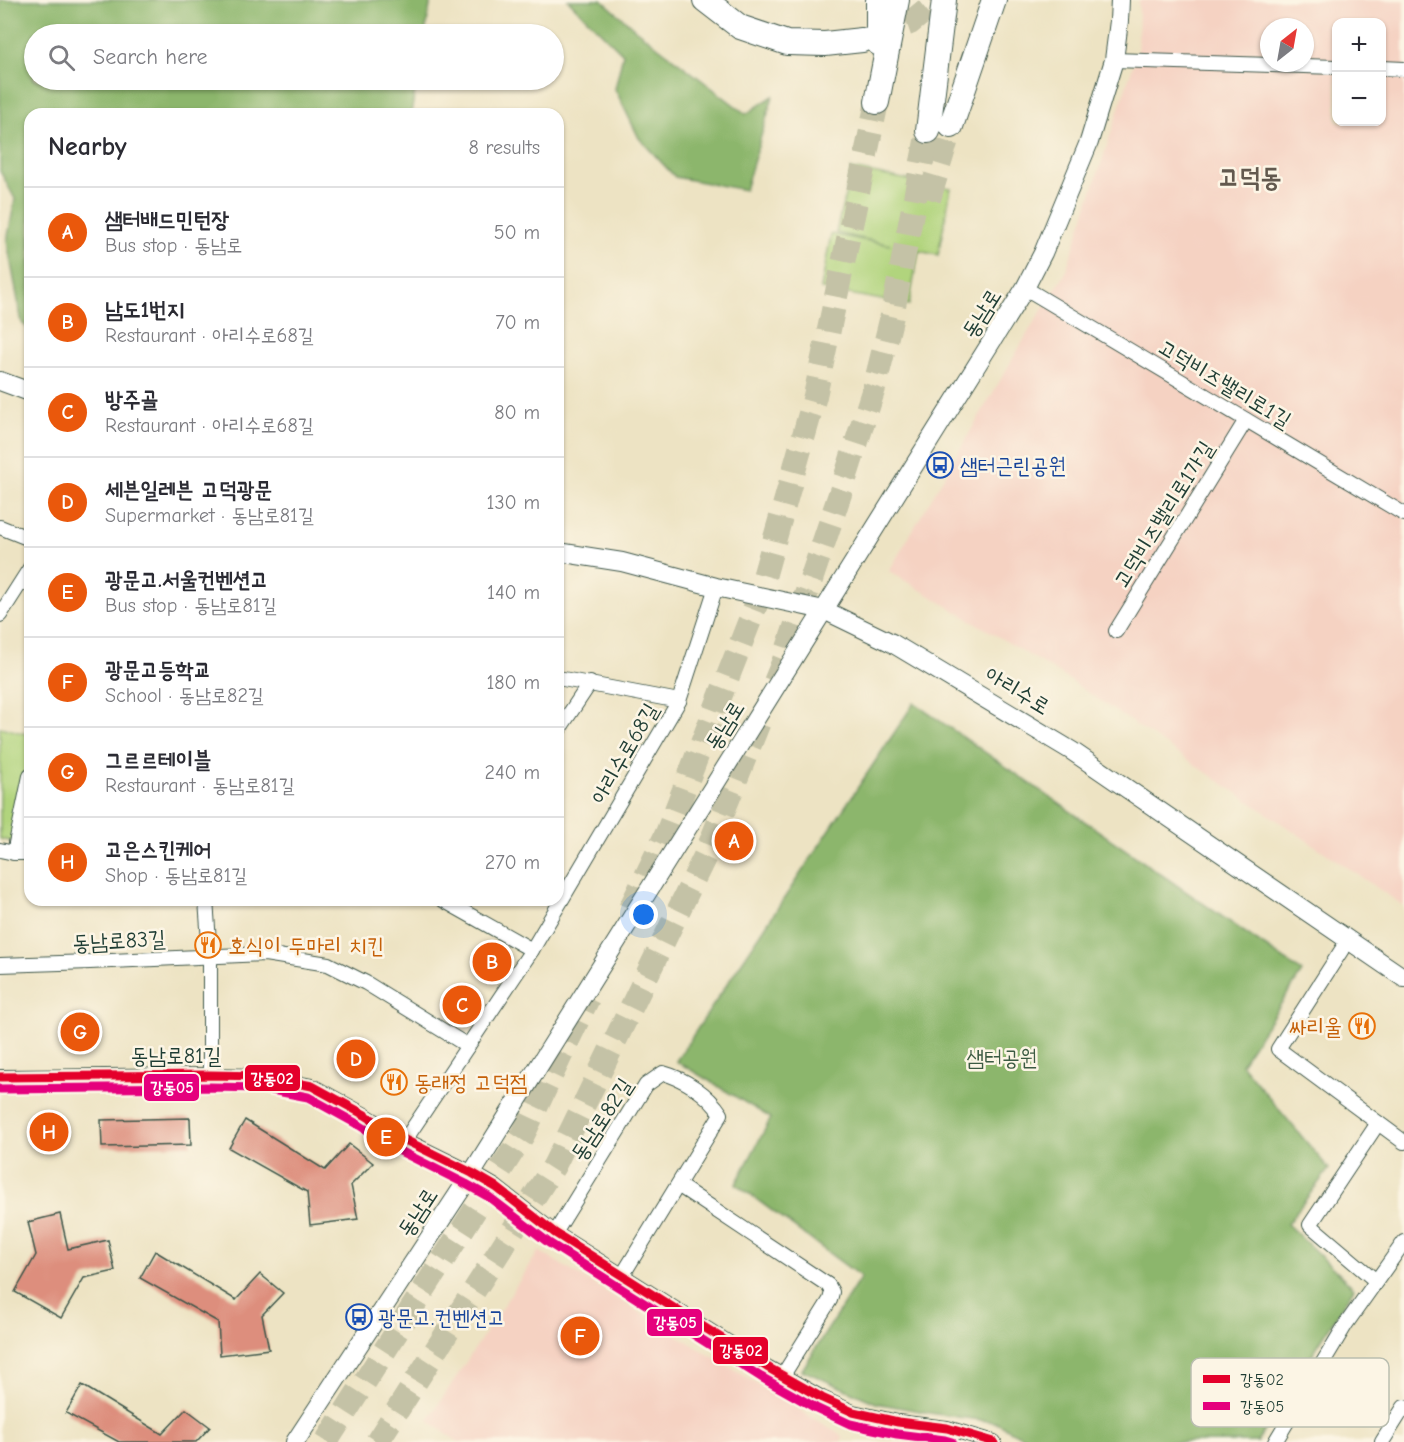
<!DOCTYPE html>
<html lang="en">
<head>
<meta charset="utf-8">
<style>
	:root { --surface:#fff; --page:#f7f7f7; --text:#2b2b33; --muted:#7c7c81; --line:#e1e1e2; --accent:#ea580c }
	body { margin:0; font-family:"Comic Neue","Poor Story",sans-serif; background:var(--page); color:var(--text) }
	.controls { position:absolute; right:18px; top:18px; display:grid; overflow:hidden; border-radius:12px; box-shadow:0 2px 4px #0004 }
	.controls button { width:54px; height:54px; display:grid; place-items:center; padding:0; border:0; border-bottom:2px solid var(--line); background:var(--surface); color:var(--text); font:30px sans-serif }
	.compass { position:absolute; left:1260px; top:18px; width:54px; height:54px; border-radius:50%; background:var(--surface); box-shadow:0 2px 4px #0004; rotate:31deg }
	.you { position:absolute; left:644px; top:915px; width:21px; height:21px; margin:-15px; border:4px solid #fff; border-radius:50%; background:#1a73e8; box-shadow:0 0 0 9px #1a73e833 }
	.badge { display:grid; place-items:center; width:39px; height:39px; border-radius:50%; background:var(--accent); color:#fff; font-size:20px; font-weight:700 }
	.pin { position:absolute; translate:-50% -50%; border:3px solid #fff; box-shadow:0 2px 6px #0006 }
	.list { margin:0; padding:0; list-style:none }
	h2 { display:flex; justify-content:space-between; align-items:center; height:78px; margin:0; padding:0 24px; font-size:26px }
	h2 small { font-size:20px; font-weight:400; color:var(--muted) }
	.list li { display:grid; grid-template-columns:39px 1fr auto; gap:18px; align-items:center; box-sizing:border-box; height:90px; padding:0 24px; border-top:2px solid var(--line) }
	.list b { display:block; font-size:22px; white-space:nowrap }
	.list p { margin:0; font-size:20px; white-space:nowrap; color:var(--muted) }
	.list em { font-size:20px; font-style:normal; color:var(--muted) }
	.icon { flex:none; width:33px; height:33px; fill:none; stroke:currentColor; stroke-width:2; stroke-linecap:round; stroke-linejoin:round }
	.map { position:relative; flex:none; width:1404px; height:1442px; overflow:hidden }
	.search { position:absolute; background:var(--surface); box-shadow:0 2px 4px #0004; left:24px; top:24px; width:540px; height:66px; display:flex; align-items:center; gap:15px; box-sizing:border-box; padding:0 21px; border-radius:33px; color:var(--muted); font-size:22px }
	.panel { position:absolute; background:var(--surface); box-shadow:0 2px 4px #0004; left:24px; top:108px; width:540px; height:798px; border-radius:18px }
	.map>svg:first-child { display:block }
	.built { fill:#f5d2c2; fill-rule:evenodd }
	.green { fill:#b1d47d; stroke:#688858; stroke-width:1.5 }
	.forest { fill:#8cb66c; stroke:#567a50; stroke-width:1.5 }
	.building { fill:#dd8e7d }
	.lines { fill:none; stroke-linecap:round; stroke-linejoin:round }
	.highway-tunnel { stroke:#c4c2a6; stroke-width:24; stroke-dasharray:24 12; stroke-linecap:butt }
	.street-casing { stroke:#3e5649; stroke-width:16 }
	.secondary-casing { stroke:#3e5649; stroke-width:20 }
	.highway-casing { stroke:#3e5649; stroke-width:26 }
	.street { stroke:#fff; stroke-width:14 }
	.secondary { stroke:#fff; stroke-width:18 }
	.highway { stroke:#fff; stroke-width:24 }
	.bus-1-casing { stroke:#fcf5e5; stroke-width:14 }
	.bus-2-casing { stroke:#fcf5e5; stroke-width:14 }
	.bus-1 { stroke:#e4002b; stroke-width:9 }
	.bus-2 { stroke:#e5007d; stroke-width:9 }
	.labels { text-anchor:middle; stroke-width:5; stroke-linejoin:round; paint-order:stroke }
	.street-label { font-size:22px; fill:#1f3d34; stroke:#fcf5e5 }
	.transit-label { font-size:22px; fill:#164399; stroke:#fcf5e5; text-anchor:start }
	.food-label { font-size:22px; fill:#c56008; stroke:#fcf5e5; text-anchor:start }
	.park-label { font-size:22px; fill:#3c5b43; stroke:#fcf5e5 }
	.quarter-label { font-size:26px; font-weight:bold; fill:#62594e; stroke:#fcf5e5 }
	.key { fill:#fcf5e5; stroke:#babeb0; stroke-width:1.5 }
	.key-label { font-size:16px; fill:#1f3d34 }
	.line-badge { stroke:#fcf5e5; stroke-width:2 }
	.badge-label { font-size:16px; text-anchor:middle; font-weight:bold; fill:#fff }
</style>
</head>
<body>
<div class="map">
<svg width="1404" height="1442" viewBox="0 0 1404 1442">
	<rect width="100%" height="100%" fill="#fcf5e5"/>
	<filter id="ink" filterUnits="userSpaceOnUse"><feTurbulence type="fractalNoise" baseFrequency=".0167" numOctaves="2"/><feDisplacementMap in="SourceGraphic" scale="12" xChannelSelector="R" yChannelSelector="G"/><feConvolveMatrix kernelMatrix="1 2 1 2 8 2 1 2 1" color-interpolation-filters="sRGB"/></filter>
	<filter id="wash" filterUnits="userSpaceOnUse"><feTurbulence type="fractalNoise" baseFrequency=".008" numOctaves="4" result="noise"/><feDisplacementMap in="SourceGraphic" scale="24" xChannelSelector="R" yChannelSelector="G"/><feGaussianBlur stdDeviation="1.35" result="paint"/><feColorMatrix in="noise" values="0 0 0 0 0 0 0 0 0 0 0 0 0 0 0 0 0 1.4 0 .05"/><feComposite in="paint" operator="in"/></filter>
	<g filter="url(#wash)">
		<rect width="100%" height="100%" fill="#ede3c3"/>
		<g class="built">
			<path d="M 1139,0 L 1404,0 L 1404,906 L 1062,675 L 889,571 L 1029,331 L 1065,274 L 1138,50 ZM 1336,22 L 1382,22 L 1382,122 L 1336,122 ZM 1269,27 L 1305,27 L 1305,63 L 1269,63 Z"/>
			<path d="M 539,1251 L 844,1437 L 840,1442 L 458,1442 L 428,1420 Z"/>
		</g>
		<g class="green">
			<path d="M 851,169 L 951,188 L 938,255 L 919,251 L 909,305 L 821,289 L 831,234 L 891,245 L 836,233 Z"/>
			<path d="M 0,727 L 30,735 L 30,760 L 13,842 L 0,839 Z"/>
		</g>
		<g class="forest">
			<path d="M 0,0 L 431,0 L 425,34 L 34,34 L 34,80 L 417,80 L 411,114 L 30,114 L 30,330 L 22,323 L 7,241 L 15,199 L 0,171 Z"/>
			<path d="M 568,0 L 602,0 L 635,29 L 746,114 L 773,96 L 745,190 L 675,177 L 639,138 L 615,89 L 623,54 Z"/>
			<path d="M 914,703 L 1302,972 L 1241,1064 L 1329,1169 L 1287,1224 L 1354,1288 L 1257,1442 L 1032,1442 L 995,1422 L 936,1414 L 876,1403 L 802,1370 L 861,1277 L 736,1184 L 771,1118 L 676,1061 Z"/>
		</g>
		<g id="blocks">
			<g class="building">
				<path d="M 190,1118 L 191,1145 L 102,1147 L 101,1120 Z"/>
				<path d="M 245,1120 L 325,1170 L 349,1144 L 373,1163 L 351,1185 L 358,1219 L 310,1225 L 307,1192 L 229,1148 Z"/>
				<path d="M 60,1214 L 68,1249 L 108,1240 L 115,1271 L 84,1278 L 61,1318 L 15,1292 L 36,1255 L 28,1222 Z"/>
				<path d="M 155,1251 L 236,1300 L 260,1274 L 283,1293 L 262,1315 L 269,1349 L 220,1355 L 218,1322 L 140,1278 Z"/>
				<path d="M 82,1385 L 162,1434 L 186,1409 L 210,1427 L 196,1442 L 119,1442 L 66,1413 Z"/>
			</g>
		</g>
	</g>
	<g filter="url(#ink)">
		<use href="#blocks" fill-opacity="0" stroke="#3e5649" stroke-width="1.5"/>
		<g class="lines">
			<g class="highway-tunnel">
				<path d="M 873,36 L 910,23 L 938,0"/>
				<path d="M 929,199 L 951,126"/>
				<path d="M 775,682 L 784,660 L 843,485 L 875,385 L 892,316 L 928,131"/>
				<path d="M 630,909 L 667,833 L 757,602 L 815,396 L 877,102"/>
				<path d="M 326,1442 L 523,1135 L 588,998"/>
				<path d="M 377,1442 L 554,1166 L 706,854 L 761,717"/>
			</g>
			<g class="street-casing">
				<g id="street">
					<path d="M 1114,60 L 1336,67"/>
					<path d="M 1382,68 L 1404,69"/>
					<path d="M 1025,288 L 1404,514"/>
					<path d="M 0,527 L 30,539"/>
					<path d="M 0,615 L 30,568"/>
					<path d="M 1116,631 L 1246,420"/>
					<path d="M 558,678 L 679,701"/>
					<path d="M 558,731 L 590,683"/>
					<path d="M 0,850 L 14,853 L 30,853"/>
					<path d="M 14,853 L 30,776"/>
					<path d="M 206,900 L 210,956 L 210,1075"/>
					<path d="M 443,900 L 532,950"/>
					<path d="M 1348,940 L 1278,1049 L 1404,1142"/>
					<path d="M 0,965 L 90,962 L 265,954 L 328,964 L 366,983 L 468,1046"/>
					<path d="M 0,1077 L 210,1075 L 262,1076 L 312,1086 L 365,1115 L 405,1140 L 472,1173 L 496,1187 L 555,1233 L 767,1367 L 822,1398 L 853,1412 L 898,1422 L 947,1428 L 994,1442"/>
					<path d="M 405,1140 L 532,950 L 679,701 L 716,587"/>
					<path d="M 678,1185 L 828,1285 L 832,1292 L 830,1300 L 783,1375"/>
					<path d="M 555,1233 L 646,1085 L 663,1073 C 685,1079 708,1094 721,1114 L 622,1276"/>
					<path d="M 1376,1281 L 1310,1225 L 1378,1123"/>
					<path d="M 1275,1442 L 1346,1324 L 1404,1242"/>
					<path d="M 1382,1442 L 1404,1407"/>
				</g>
			</g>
			<g class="secondary-casing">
				<g id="secondary">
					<path d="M 0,381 L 30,392"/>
					<path d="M 558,552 L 622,562 L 716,587 L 824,610 L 892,643 L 1072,751 L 1404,978"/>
					<path d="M 295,1442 L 472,1173 L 1025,288 L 1043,253 L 1089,142 L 1114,60 L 1119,21 L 1120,0"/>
				</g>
			</g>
			<g class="highway-casing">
				<g id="highway">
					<path d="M 705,0 L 740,27 L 787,43 L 825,44 L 862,40"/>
					<path d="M 878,0 L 878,43"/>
					<path d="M 877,102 L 897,0"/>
					<path d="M 951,126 L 994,0"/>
					<path d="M 928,131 L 944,0"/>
				</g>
			</g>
			<use href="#street" class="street"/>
			<use href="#secondary" class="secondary"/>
			<use href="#highway" class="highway"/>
			<g class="bus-1-casing">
				<path id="bus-1" d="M 0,1077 L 210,1075 L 262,1076 L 312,1086 L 365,1115 L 405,1140 L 472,1173 L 496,1187 L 555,1233 L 767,1367 L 822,1398 L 853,1412 L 898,1422 L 947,1428 L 994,1442"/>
			</g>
			<g class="bus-2-casing">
				<path id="bus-2" d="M 0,1089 L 210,1087 L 261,1088 L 308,1097 L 359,1125 L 400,1151 L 466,1184 L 489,1197 L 549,1243 L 761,1377 L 816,1408 L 850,1424 L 897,1434 L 945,1440 L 952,1442"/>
			</g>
			<use href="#bus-1" class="bus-1"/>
			<use href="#bus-2" class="bus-2"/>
		</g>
	</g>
	<defs>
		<g id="bus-ring" transform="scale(1.35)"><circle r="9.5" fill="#fcf5e5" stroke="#1a4fb4" stroke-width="1.5"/><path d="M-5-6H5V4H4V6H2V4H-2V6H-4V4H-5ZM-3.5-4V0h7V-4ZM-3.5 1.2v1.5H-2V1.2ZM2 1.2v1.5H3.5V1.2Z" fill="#1a4fb4"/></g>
		<g id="restaurant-ring" transform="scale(1.35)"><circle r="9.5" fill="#fcf5e5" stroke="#e8710a" stroke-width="1.5"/><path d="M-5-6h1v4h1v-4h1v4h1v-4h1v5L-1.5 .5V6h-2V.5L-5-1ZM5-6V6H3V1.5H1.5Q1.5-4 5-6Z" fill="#e8710a"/></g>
	</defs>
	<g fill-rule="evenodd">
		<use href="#bus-ring" x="940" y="465"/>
		<use href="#restaurant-ring" x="208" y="945"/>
		<use href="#restaurant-ring" x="1362" y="1026"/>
		<use href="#restaurant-ring" x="394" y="1082"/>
		<use href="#bus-ring" x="359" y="1317"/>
	</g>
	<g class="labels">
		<g class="street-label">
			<text transform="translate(981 313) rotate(-58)" y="8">동남로</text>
			<text transform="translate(1225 383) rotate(31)" y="8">고덕비즈밸리로1길</text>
			<text transform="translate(1163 514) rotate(-58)" y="8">고덕비즈밸리로1가길</text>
			<text transform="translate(1018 690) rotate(31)" y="8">아리수로</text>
			<text transform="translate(724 725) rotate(-58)" y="8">동남로</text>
			<text transform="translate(624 753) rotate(-60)" y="8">아리수로68길</text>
			<text transform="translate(119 940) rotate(-3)" y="8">동남로83길</text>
			<text x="176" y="1063">동남로81길</text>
			<text transform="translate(601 1119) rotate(-57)" y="8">동남로82길</text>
			<text transform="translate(417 1212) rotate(-57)" y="8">동남로</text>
		</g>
		<g class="transit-label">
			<text x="960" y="473">샘터근린공원</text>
			<text x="378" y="1325">광문고.컨벤션고</text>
		</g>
		<g class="food-label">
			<text x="228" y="953">호식이 두마리 치킨</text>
			<text x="1342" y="1034" text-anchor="end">싸리울</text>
			<text x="414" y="1090">동래정 고덕점</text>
		</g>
		<g class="park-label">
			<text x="1002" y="1065">샘터공원</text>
		</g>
		<g class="quarter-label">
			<text x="1250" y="186">고덕동</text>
		</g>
	</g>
	<rect x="1191" y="1358" width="198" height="69" rx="9" class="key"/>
	<rect x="1203" y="1375" width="27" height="8" fill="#e4002b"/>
	<rect x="1203" y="1402" width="27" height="8" fill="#e5007d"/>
	<g class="key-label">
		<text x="1240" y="1385">강동02</text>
		<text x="1240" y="1412">강동05</text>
	</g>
	<g class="line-badge">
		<rect x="244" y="1064" width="57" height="28" rx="6" fill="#e4002b"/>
		<rect x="143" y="1073" width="57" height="29" rx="6" fill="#e5007d"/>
		<rect x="646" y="1308" width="57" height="29" rx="6" fill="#e5007d"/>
		<rect x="712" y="1336" width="57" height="29" rx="6" fill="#e4002b"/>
	</g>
	<g class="badge-label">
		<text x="272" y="1084">강동02</text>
		<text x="172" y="1093">강동05</text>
		<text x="675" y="1328">강동05</text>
		<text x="741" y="1356">강동02</text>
	</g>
</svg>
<div class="controls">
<button>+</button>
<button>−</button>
</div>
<svg class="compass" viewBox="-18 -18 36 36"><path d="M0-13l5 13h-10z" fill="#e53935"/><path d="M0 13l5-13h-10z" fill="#7c7c81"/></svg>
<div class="you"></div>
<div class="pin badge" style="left:734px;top:841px">A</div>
<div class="pin badge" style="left:492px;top:962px">B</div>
<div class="pin badge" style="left:462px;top:1005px">C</div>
<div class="pin badge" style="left:356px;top:1059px">D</div>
<div class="pin badge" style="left:386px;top:1137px">E</div>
<div class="pin badge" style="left:580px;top:1336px">F</div>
<div class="pin badge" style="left:80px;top:1032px">G</div>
<div class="pin badge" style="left:49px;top:1132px">H</div>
<div class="search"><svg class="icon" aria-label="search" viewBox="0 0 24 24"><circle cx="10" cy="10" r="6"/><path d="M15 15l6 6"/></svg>Search here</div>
<section class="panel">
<h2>Nearby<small>8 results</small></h2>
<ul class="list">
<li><span class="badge">A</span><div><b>샘터배드민턴장</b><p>Bus stop · 동남로</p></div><em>50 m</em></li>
<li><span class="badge">B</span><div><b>남도1번지</b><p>Restaurant · 아리수로68길</p></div><em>70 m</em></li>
<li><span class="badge">C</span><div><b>방주골</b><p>Restaurant · 아리수로68길</p></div><em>80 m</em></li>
<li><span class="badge">D</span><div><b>세븐일레븐 고덕광문</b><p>Supermarket · 동남로81길</p></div><em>130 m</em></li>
<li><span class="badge">E</span><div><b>광문고.서울컨벤션고</b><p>Bus stop · 동남로81길</p></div><em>140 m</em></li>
<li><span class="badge">F</span><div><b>광문고등학교</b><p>School · 동남로82길</p></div><em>180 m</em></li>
<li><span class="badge">G</span><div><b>그르르테이블</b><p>Restaurant · 동남로81길</p></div><em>240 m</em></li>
<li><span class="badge">H</span><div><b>고은스킨케어</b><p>Shop · 동남로81길</p></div><em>270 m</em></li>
</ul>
</section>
</div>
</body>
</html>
